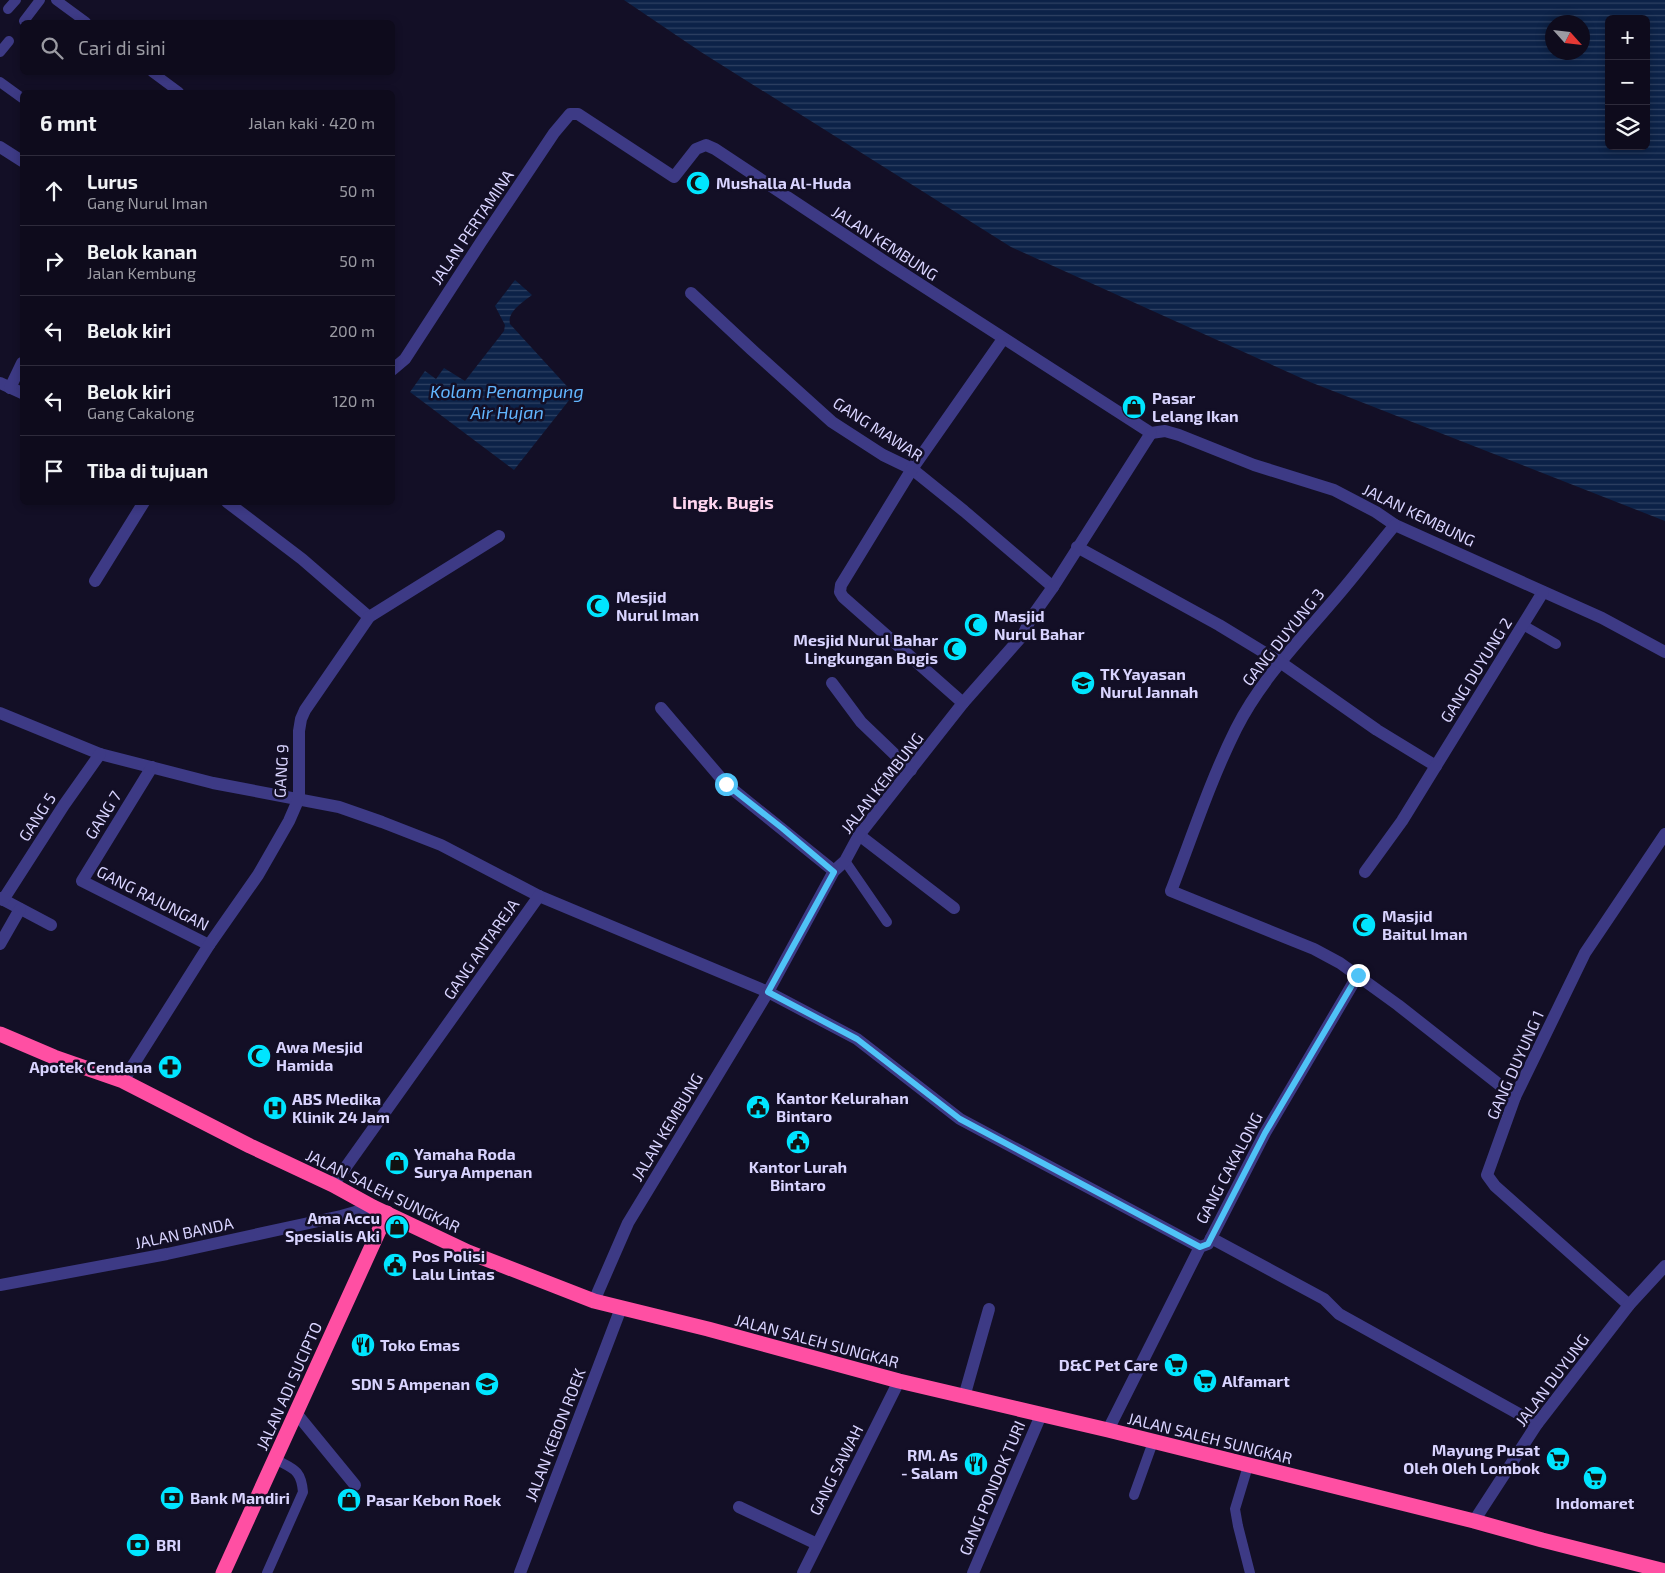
<!DOCTYPE html>
<html lang="id">
<head>
<meta charset="utf-8">
<style>
	:root { --surface:#0e0b1c; --page:#171425; --text:#f1f3f6; --muted:#9b9ba3; --line:#2e2b3b }
	body { margin:0; font-family:"Exo 2",sans-serif; background:var(--page); color:var(--text) }
	.controls { position:absolute; right:15px; top:15px; display:grid; overflow:hidden; border-radius:8px; box-shadow:0 2px 8px #0003 }
	.controls button { width:45px; height:45px; display:grid; place-items:center; padding:0; border:0; border-bottom:1px solid var(--line); background:var(--surface); color:var(--text); font:25px sans-serif }
	.compass { position:absolute; left:1545px; top:15px; width:45px; height:45px; border-radius:50%; background:var(--surface); box-shadow:0 2px 8px #0003; rotate:117deg }
	.stop { position:absolute; width:15px; height:15px; margin:-11px; border:4px solid #4fc3f7; border-radius:50%; background:#fff }
	.stop.end { background:#4fc3f7; border-color:#fff; box-shadow:0 1px 5px #0008 }
	.list { margin:0; padding:0; list-style:none }
	h2 { display:flex; justify-content:space-between; align-items:center; height:65px; margin:0; padding:0 20px; font-size:21px }
	h2 small { font-size:16px; font-weight:400; color:var(--muted) }
	.list li { display:grid; grid-template-columns:32px 1fr auto; gap:15px; align-items:center; box-sizing:border-box; height:70px; padding:0 20px; border-top:1px solid var(--line) }
	.list b { display:block; font-size:19px; white-space:nowrap }
	.list p { margin:0; font-size:16px; white-space:nowrap; color:var(--muted) }
	.list em { font-size:16px; font-style:normal; color:var(--muted) }
	.icon { flex:none; width:28px; height:28px; fill:none; stroke:currentColor; stroke-width:2; stroke-linecap:round; stroke-linejoin:round }
	.map { position:relative; flex:none; width:1665px; height:1573px; overflow:hidden }
	.search { position:absolute; background:var(--surface); box-shadow:0 2px 8px #0003; left:20px; top:20px; width:375px; height:55px; display:flex; align-items:center; gap:12px; box-sizing:border-box; padding:0 18px; border-radius:8px; color:var(--muted); font-size:19px }
	.panel { position:absolute; background:var(--surface); box-shadow:0 2px 8px #0003; left:20px; top:90px; width:375px; height:415px; border-radius:8px }
	.map>svg:first-child { display:block }
	.water { fill:url(#water-rules); fill-rule:evenodd }
	.lines { fill:none; stroke-linecap:round; stroke-linejoin:round }
	.lane { stroke:#3d3a85; stroke-width:10 }
	.street { stroke:#3d3a85; stroke-width:12 }
	.highway { stroke:#ff4fa3; stroke-width:15 }
	.route { stroke:#4fc3f7; stroke-width:6 }
	.labels { text-anchor:middle; stroke-width:5; stroke-linejoin:round; paint-order:stroke }
	.poi-label { font-size:16px; font-weight:bold; fill:#d9d4ff; stroke:#130f26; text-anchor:start }
	.street-label { font-size:16px; fill:#d9d4ff; stroke:#130f26 }
	.water-label { font-size:18px; font-style:italic; fill:#62b6ff; stroke:#130f26 }
	.neighbourhood-label { font-size:18px; font-weight:bold; fill:#ffd6f0; stroke:#130f26 }
</style>
</head>
<body>
<div class="map">
<svg width="1665" height="1573" viewBox="0 0 1665 1573">
	<defs>
		<pattern id="water-rules" width="6" height="5" patternUnits="userSpaceOnUse" patternTransform="scale(1.25)"><rect width="6" height="5" fill="#0c2248"/><path d="M0 2.5h6" fill="none" stroke="#2f4163"/></pattern>
	</defs>
	<rect width="100%" height="100%" fill="#130f26"/>
	<g class="water">
		<path d="M 624,0 L 1665,0 L 1665,521 L 1310,382 L 1011,247 L 701,52 ZM 1609,19 L 1646,19 L 1646,146 L 1609,146 ZM 1552,22 L 1582,22 L 1582,52 L 1552,52 Z"/>
		<path d="M 515,280 L 532,295 C 523,302 507,312 510,324 L 574,394 L 514,470 L 410,392 L 425,371 L 436,379 L 444,368 L 465,381 L 504,331 L 505,325 L 495,306 Z"/>
	</g>
	<g class="lines">
		<g class="lane">
			<path d="M 56,0 L 86,22"/>
			<path d="M 8,9 L 16,0"/>
			<path d="M 24,21 L 40,0"/>
			<path d="M 0,52 L 9,41"/>
			<path d="M 152,72 L 179,92"/>
			<path d="M 0,82 L 22,98"/>
			<path d="M 1523,625 L 1556,644"/>
			<path d="M 845,861 L 887,922"/>
			<path d="M 1248,1466 L 1235,1509 L 1238,1526 L 1250,1573"/>
			<path d="M 1134,1495 L 1153,1442"/>
			<path d="M 267,1573 L 303,1492 C 301,1469 293,1469 275,1459"/>
		</g>
		<g class="street">
			<path d="M 0,147 L 22,161"/>
			<path d="M 691,293 L 751,349 L 832,422 L 883,455 L 912,469 L 964,511 L 1053,587"/>
			<path d="M 392,370 L 405,359 L 481,242 L 554,133 L 570,114 L 578,114 L 674,177 L 696,149 L 706,145 L 715,149 L 884,261 L 1151,433 L 1165,431 L 1179,435 L 1254,465 L 1334,490 L 1376,512 L 1395,525 L 1602,618 L 1665,652"/>
			<path d="M 0,383 L 22,393"/>
			<path d="M 10,388 L 22,363"/>
			<path d="M 227,502 L 302,559 L 369,617"/>
			<path d="M 1395,525 C 1374,550 1354,577 1332,602 C 1298,642 1260,681 1236,729 C 1210,781 1192,837 1171,891 L 1314,949 L 1340,963 L 1398,1005 L 1515,1097"/>
			<path d="M 1077,547 L 1219,625 L 1280,662 L 1377,730 L 1436,766"/>
			<path d="M 95,581 L 144,502"/>
			<path d="M 832,683 L 861,722 L 911,770"/>
			<path d="M 963,703 L 843,597 L 840,592 L 841,585 L 912,469 L 1003,339"/>
			<path d="M 661,708 L 726,784 L 834,871"/>
			<path d="M 0,713 L 100,754 L 213,783 L 339,807 L 382,822 L 441,845 L 539,896 L 768,992 L 857,1039 L 960,1119 L 1200,1247"/>
			<path d="M 152,767 L 82,881 L 209,945"/>
			<path d="M 859,835 L 954,908"/>
			<path d="M 1365,872 L 1402,821 L 1543,592"/>
			<path d="M 0,898 L 51,925"/>
			<path d="M 3,900 L 64,805 L 100,754"/>
			<path d="M 0,944 L 20,909"/>
			<path d="M 123,1081 L 209,945 L 258,875 L 289,821 L 299,798 L 299,731 L 301,719 L 305,710 L 369,617 L 499,536"/>
			<path d="M 333,1185 L 539,896"/>
			<path d="M 1211,1238 L 1324,1299 L 1339,1314 L 1537,1424"/>
			<path d="M 0,1285 L 167,1254 L 341,1216 L 373,1207"/>
			<path d="M 594,1301 L 628,1223 L 768,992 L 834,871 L 845,861 L 859,835 L 963,703 L 1023,635 L 1031,618 L 1053,587 L 1151,433"/>
			<path d="M 1629,1305 L 1495,1186 L 1487,1175 L 1515,1097 L 1585,953 L 1665,834"/>
			<path d="M 964,1397 L 989,1309"/>
			<path d="M 296,1413 L 355,1485"/>
			<path d="M 1108,1430 L 1200,1247 L 1208,1244 L 1265,1133 L 1358,975"/>
			<path d="M 739,1507 L 817,1544"/>
			<path d="M 1474,1521 L 1537,1424 L 1629,1305 L 1665,1266"/>
			<path d="M 520,1573 L 621,1308"/>
			<path d="M 803,1573 L 899,1381"/>
			<path d="M 973,1573 L 1041,1415"/>
		</g>
		<g class="highway">
			<path d="M 0,1034 L 54,1057 L 123,1081 L 250,1146 L 333,1185 L 373,1207 L 468,1252 L 594,1301 L 708,1329 L 899,1381 L 1108,1430 L 1474,1521 L 1542,1540 L 1665,1571"/>
			<path d="M 223,1573 L 387,1213"/>
		</g>
	</g>
	<g class="lines">
		<path class="route" d="M 726,784 L 782,828 L 834,872 L 768,992 L 857,1039 L 960,1119 L 1200,1247 L 1208,1244 L 1265,1133 L 1358,975"/>
	</g>
	<defs>
		<g id="mosque-disc" transform="scale(1.25)"><circle r="9.5" fill="#00e5ff" stroke="#130f26"/><path d="M3.5-4.9A6 6 0 1 0 3.5 4.9A5 5 0 1 1 3.5-4.9Z" fill="#111"/></g>
		<g id="shop-disc" transform="scale(1.25)"><circle r="9.5" fill="#00e5ff" stroke="#130f26"/><path d="M-5-2.5h2.3a2.7 3.5 0 0 1 5.4 0H5L5.5 6h-11ZM-1.5-2.5h3a1.5 2.3 0 0 0-3 0Z" fill="#111"/></g>
		<g id="school-disc" transform="scale(1.25)"><circle r="9.5" fill="#00e5ff" stroke="#130f26"/><path d="M0-5L7-2L0 1L-7-2ZM-4 1L0 2.5L4 1V4Q0 6-4 4Z" fill="#111"/></g>
		<g id="pharmacy-disc" transform="scale(1.25)"><circle r="9.5" fill="#00e5ff" stroke="#130f26"/><path d="M-2-6h4v4h4v4h-4v4h-4v-4h-4v-4h4Z" fill="#111"/></g>
		<g id="civic-disc" transform="scale(1.25)"><circle r="9.5" fill="#00e5ff" stroke="#130f26"/><path d="M-.6-6.5H3V-4.5H.6V-3L4-1V1h2V6H-6V1h2V-1L-.6-3ZM-1.2 2.5V6h2.4V2.5Z" fill="#111"/></g>
		<g id="hospital-disc" transform="scale(1.25)"><circle r="9.5" fill="#00e5ff" stroke="#130f26"/><path d="M-5-5h3v3.5h4V-5h3V5h-3V1.5h-4V5h-3Z" fill="#111"/></g>
		<g id="restaurant-disc" transform="scale(1.25)"><circle r="9.5" fill="#00e5ff" stroke="#130f26"/><path d="M-5-6h1v4h1v-4h1v4h1v-4h1v5L-1.5 .5V6h-2V.5L-5-1ZM5-6V6H3V1.5H1.5Q1.5-4 5-6Z" fill="#111"/></g>
		<g id="supermarket-disc" transform="scale(1.25)"><circle r="9.5" fill="#00e5ff" stroke="#130f26"/><path d="M-6-5.5h2.5l.6 2H6L4.5 2H-2.5L-4.4-4H-6ZM-1.5 3.2a1.3 1.3 0 1 0 .1 0ZM3 3.2a1.3 1.3 0 1 0 .1 0Z" fill="#111"/></g>
		<g id="bank-disc" transform="scale(1.25)"><circle r="9.5" fill="#00e5ff" stroke="#130f26"/><path d="M-6-4H6V4H-6ZM0-2.3a2.3 2.3 0 1 0 0 4.6a2.3 2.3 0 1 0 0-4.6Z" fill="#111"/></g>
	</defs>
	<g fill-rule="evenodd">
		<use href="#mosque-disc" x="698" y="183"/>
		<use href="#shop-disc" x="1134" y="407"/>
		<use href="#mosque-disc" x="598" y="606"/>
		<use href="#mosque-disc" x="976" y="625"/>
		<use href="#mosque-disc" x="955" y="649"/>
		<use href="#school-disc" x="1083" y="683"/>
		<use href="#mosque-disc" x="1364" y="925"/>
		<use href="#mosque-disc" x="259" y="1056"/>
		<use href="#pharmacy-disc" x="170" y="1067"/>
		<use href="#civic-disc" x="758" y="1107"/>
		<use href="#hospital-disc" x="275" y="1108"/>
		<use href="#civic-disc" x="798" y="1142"/>
		<use href="#shop-disc" x="397" y="1163"/>
		<use href="#shop-disc" x="397" y="1227"/>
		<use href="#civic-disc" x="395" y="1265"/>
		<use href="#restaurant-disc" x="363" y="1345"/>
		<use href="#supermarket-disc" x="1176" y="1365"/>
		<use href="#supermarket-disc" x="1205" y="1381"/>
		<use href="#school-disc" x="487" y="1384"/>
		<use href="#supermarket-disc" x="1558" y="1459"/>
		<use href="#restaurant-disc" x="976" y="1464"/>
		<use href="#supermarket-disc" x="1595" y="1478"/>
		<use href="#bank-disc" x="172" y="1498"/>
		<use href="#shop-disc" x="349" y="1500"/>
		<use href="#bank-disc" x="138" y="1545"/>
	</g>
	<g class="labels">
		<g class="poi-label">
			<text x="716" y="189">Mushalla Al-Huda</text>
			<text x="1152" y="404">Pasar<tspan x="1152" dy="18">Lelang Ikan</tspan></text>
			<text x="616" y="603">Mesjid<tspan x="616" dy="18">Nurul Iman</tspan></text>
			<text x="994" y="622">Masjid<tspan x="994" dy="18">Nurul Bahar</tspan></text>
			<text x="938" y="646" text-anchor="end">Mesjid Nurul Bahar<tspan x="938" dy="18">Lingkungan Bugis</tspan></text>
			<text x="1100" y="680">TK Yayasan<tspan x="1100" dy="18">Nurul Jannah</tspan></text>
			<text x="1382" y="922">Masjid<tspan x="1382" dy="18">Baitul Iman</tspan></text>
			<text x="276" y="1053">Awa Mesjid<tspan x="276" dy="18">Hamida</tspan></text>
			<text x="152" y="1073" text-anchor="end">Apotek Cendana</text>
			<text x="776" y="1104">Kantor Kelurahan<tspan x="776" dy="18">Bintaro</tspan></text>
			<text x="292" y="1105">ABS Medika<tspan x="292" dy="18">Klinik 24 Jam</tspan></text>
			<text x="414" y="1160">Yamaha Roda<tspan x="414" dy="18">Surya Ampenan</tspan></text>
			<text x="798" y="1173" text-anchor="middle">Kantor Lurah<tspan x="798" dy="18">Bintaro</tspan></text>
			<text x="380" y="1224" text-anchor="end">Ama Accu<tspan x="380" dy="18">Spesialis Aki</tspan></text>
			<text x="412" y="1262">Pos Polisi<tspan x="412" dy="18">Lalu Lintas</tspan></text>
			<text x="380" y="1351">Toko Emas</text>
			<text x="1158" y="1371" text-anchor="end">D&amp;C Pet Care</text>
			<text x="1222" y="1387">Alfamart</text>
			<text x="470" y="1390" text-anchor="end">SDN 5 Ampenan</text>
			<text x="1540" y="1456" text-anchor="end">Mayung Pusat<tspan x="1540" dy="18">Oleh Oleh Lombok</tspan></text>
			<text x="958" y="1461" text-anchor="end">RM. As<tspan x="958" dy="18">- Salam</tspan></text>
			<text x="190" y="1504">Bank Mandiri</text>
			<text x="366" y="1506">Pasar Kebon Roek</text>
			<text x="1595" y="1509" text-anchor="middle">Indomaret</text>
			<text x="156" y="1551">BRI</text>
		</g>
		<g class="street-label">
			<text transform="translate(472 227) rotate(-56)" y="6">JALAN PERTAMINA</text>
			<text transform="translate(885 243) rotate(33)" y="6">JALAN KEMBUNG</text>
			<text transform="translate(878 429) rotate(33)" y="6">GANG MAWAR</text>
			<text transform="translate(1419 515) rotate(26)" y="6">JALAN KEMBUNG</text>
			<text transform="translate(1283 637) rotate(-51)" y="6">GANG DUYUNG 3</text>
			<text transform="translate(1476 670) rotate(-58)" y="6">GANG DUYUNG 2</text>
			<text transform="translate(281 771) rotate(-87)" y="6">GANG 9</text>
			<text transform="translate(882 783) rotate(-52)" y="6">JALAN KEMBUNG</text>
			<text transform="translate(103 815) rotate(-58)" y="6">GANG 7</text>
			<text transform="translate(37 817) rotate(-57)" y="6">GANG 5</text>
			<text transform="translate(153 898) rotate(27)" y="6">GANG RAJUNGAN</text>
			<text transform="translate(481 949) rotate(-55)" y="6">GANG ANTAREJA</text>
			<text transform="translate(1515 1065) rotate(-66)" y="6">GANG DUYUNG 1</text>
			<text transform="translate(667 1127) rotate(-59)" y="6">JALAN KEMBUNG</text>
			<text transform="translate(1229 1168) rotate(-62)" y="6">GANG CAKALONG</text>
			<text transform="translate(383 1191) rotate(26)" y="6">JALAN SALEH SUNGKAR</text>
			<text transform="translate(184 1233) rotate(-12)" y="6">JALAN BANDA</text>
			<text transform="translate(817 1341) rotate(15)" y="6">JALAN SALEH SUNGKAR</text>
			<text transform="translate(1552 1380) rotate(-53)" y="6">JALAN DUYUNG</text>
			<text transform="translate(289 1386) rotate(-66)" y="6">JALAN ADI SUCIPTO</text>
			<text transform="translate(555 1435) rotate(-69)" y="6">JALAN KEBON ROEK</text>
			<text transform="translate(1210 1438) rotate(14)" y="6">JALAN SALEH SUNGKAR</text>
			<text transform="translate(836 1470) rotate(-63)" y="6">GANG SAWAH</text>
			<text transform="translate(992 1488) rotate(-67)" y="6">GANG PONDOK TURI</text>
		</g>
		<g class="water-label">
			<text x="507" y="398">Kolam Penampung<tspan x="507" dy="21">Air Hujan</tspan></text>
		</g>
		<g class="neighbourhood-label">
			<text x="723" y="509">Lingk. Bugis</text>
		</g>
	</g>
</svg>
<div class="controls">
<button>+</button>
<button>−</button>
<button><svg class="icon" aria-label="layers" viewBox="0 0 24 24"><path d="M12 4l9 5-9 5-9-5zM3 14l9 5 9-5"/></svg></button>
</div>
<svg class="compass" viewBox="-18 -18 36 36"><path d="M0-13l5 13h-10z" fill="#e53935"/><path d="M0 13l5-13h-10z" fill="#9b9ba3"/></svg>
<div class="stop" style="left:726px;top:784px"></div>
<div class="stop end" style="left:1358px;top:975px"></div>
<div class="search"><svg class="icon" aria-label="search" viewBox="0 0 24 24"><circle cx="10" cy="10" r="6"/><path d="M15 15l6 6"/></svg>Cari di sini</div>
<section class="panel">
<h2>6 mnt<small>Jalan kaki · 420 m</small></h2>
<ul class="list">
<li><svg class="icon" aria-label="ahead" viewBox="0 0 24 24"><path d="M12 20V5M6 11l6-6 6 6"/></svg><div><b>Lurus</b><p>Gang Nurul Iman</p></div><em>50 m</em></li>
<li><svg class="icon" aria-label="right" viewBox="0 0 24 24"><path d="M7 20v-9h11M14 6l5 5-5 5"/></svg><div><b>Belok kanan</b><p>Jalan Kembung</p></div><em>50 m</em></li>
<li><svg class="icon" aria-label="left" viewBox="0 0 24 24"><path d="M17 20v-9H6M10 6l-5 5 5 5"/></svg><div><b>Belok kiri</b></div><em>200 m</em></li>
<li><svg class="icon" aria-label="left" viewBox="0 0 24 24"><path d="M17 20v-9H6M10 6l-5 5 5 5"/></svg><div><b>Belok kiri</b><p>Gang Cakalong</p></div><em>120 m</em></li>
<li><svg class="icon" aria-label="arrive" viewBox="0 0 24 24"><path d="M6 21V4h12l-3 4 3 4H6"/></svg><div><b>Tiba di tujuan</b></div></li>
</ul>
</section>
</div>
</body>
</html>
